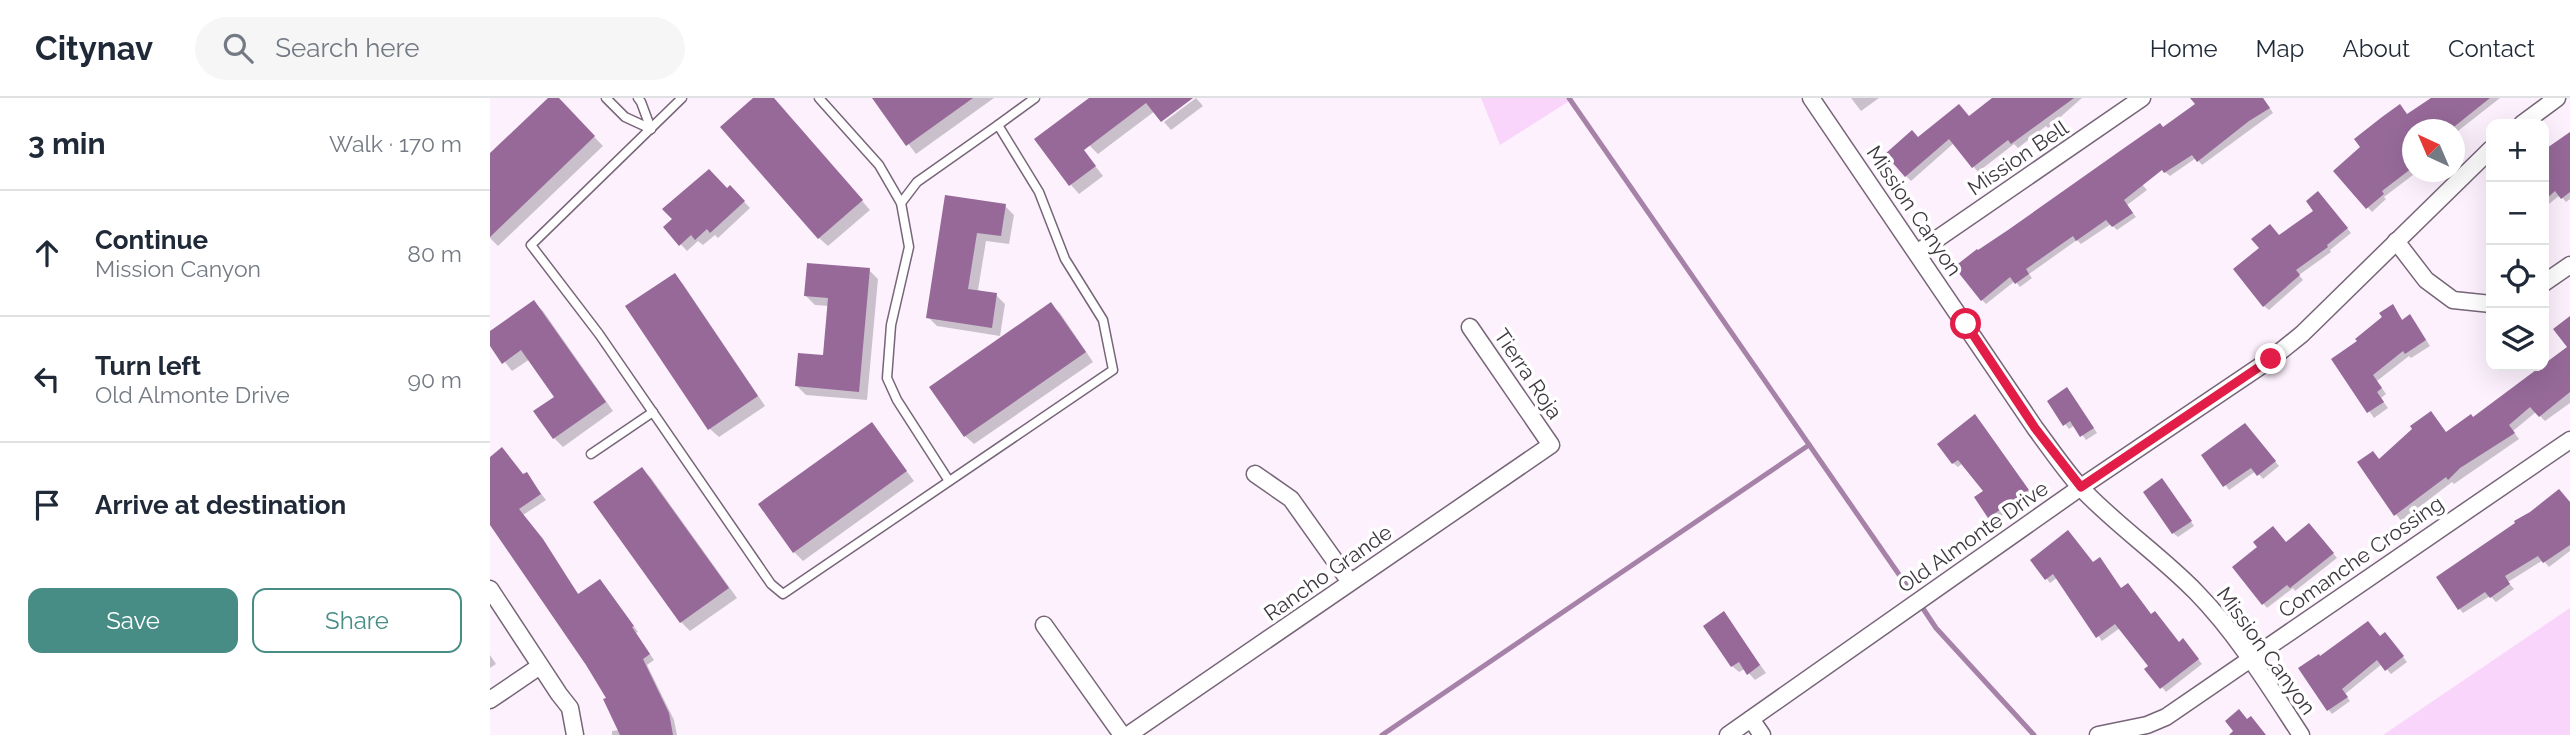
<!DOCTYPE html>
<html lang="en">
<head>
<meta charset="utf-8">
<style>
	:root { --surface:#fff; --page:#f6f6f7; --text:#1f2937; --muted:#747a83; --line:#e0e1e3; --accent:#478d86 }
	body { margin:0; font-family:Raleway,sans-serif; background:var(--page); color:var(--text) }
	.controls { position:absolute; right:21px; top:21px; display:grid; overflow:hidden; border-radius:14px; box-shadow:0 7px 28px #0002 }
	.controls button { width:63px; height:63px; display:grid; place-items:center; padding:0; border:0; border-bottom:2px solid var(--line); background:var(--surface); color:var(--text); font:35px sans-serif }
	.compass { position:absolute; left:1912px; top:21px; width:63px; height:63px; border-radius:50%; background:var(--surface); box-shadow:0 7px 28px #0002; rotate:316deg }
	.stop { position:absolute; width:21px; height:21px; margin:-16px; border:5px solid #e11d48; border-radius:50%; background:#fff }
	.stop.end { background:#e11d48; border-color:#fff; box-shadow:0 2px 7px #0008 }
	.list { margin:0; padding:0; list-style:none }
	h2 { display:flex; justify-content:space-between; align-items:center; height:91px; margin:0; padding:0 28px; font-size:30px }
	h2 small { font-size:23px; font-weight:400; color:var(--muted) }
	.list li { display:grid; grid-template-columns:46px 1fr auto; gap:21px; align-items:center; box-sizing:border-box; height:126px; padding:0 28px; border-top:2px solid var(--line) }
	.list b { display:block; font-size:26px; white-space:nowrap }
	.list p { margin:0; font-size:23px; white-space:nowrap; color:var(--muted) }
	.list em { font-size:23px; font-style:normal; color:var(--muted) }
	.actions { display:flex; gap:14px; padding:21px 28px }
	.actions a { flex:1; padding:16px 0; border:2px solid var(--accent); border-radius:14px; text-align:center; font-size:24px; color:var(--accent) }
	.actions .main { background:var(--accent); color:#fff }
	.icon { flex:none; width:38px; height:38px; fill:none; stroke:currentColor; stroke-width:2; stroke-linecap:round; stroke-linejoin:round }
	.map { position:relative; flex:none; width:2080px; height:637px; overflow:hidden }
	header { display:flex; align-items:center; gap:42px; box-sizing:border-box; height:98px; padding:0 35px; background:var(--surface); border-bottom:2px solid var(--line) }
	header strong { font-size:33px }
	nav { display:flex; gap:38px; margin-inline-start:auto; font-size:24px }
	.search { width:490px; height:63px; background:var(--page); display:flex; align-items:center; gap:18px; box-sizing:border-box; padding:0 24px; border-radius:38px; color:var(--muted); font-size:26px }
	main { display:flex }
	aside { flex:1; background:var(--surface) }
	.map>svg:first-child { display:block }
	.green { fill:#f9d5fb }
	.shadow { fill:#0003 }
	.lines { fill:none; stroke-linecap:round; stroke-linejoin:round }
	.stream { stroke:#a682a8; stroke-width:5 }
	.building { fill:#966999 }
	.lane-casing { stroke:#776578; stroke-width:11 }
	.street-casing { stroke:#776578; stroke-width:19 }
	.lane { stroke:#fff; stroke-width:8 }
	.street { stroke:#fff; stroke-width:16 }
	.route { stroke:#e11d48; stroke-width:9 }
	.labels { text-anchor:middle; stroke-width:7; stroke-linejoin:round; paint-order:stroke }
	.street-label { font-size:21px; fill:#403840; stroke:#fff }
</style>
</head>
<body>
<header>
<strong>Citynav</strong>
<div class="search"><svg class="icon" aria-label="search" viewBox="0 0 24 24"><circle cx="10" cy="10" r="6"/><path d="M15 15l6 6"/></svg>Search here</div>
<nav><a>Home</a><a>Map</a><a>About</a><a>Contact</a></nav>
</header>
<main>
<aside>
<h2>3 min<small>Walk · 170 m</small></h2>
<ul class="list">
<li><svg class="icon" aria-label="ahead" viewBox="0 0 24 24"><path d="M12 20V5M6 11l6-6 6 6"/></svg><div><b>Continue</b><p>Mission Canyon</p></div><em>80 m</em></li>
<li><svg class="icon" aria-label="left" viewBox="0 0 24 24"><path d="M17 20v-9H6M10 6l-5 5 5 5"/></svg><div><b>Turn left</b><p>Old Almonte Drive</p></div><em>90 m</em></li>
<li><svg class="icon" aria-label="arrive" viewBox="0 0 24 24"><path d="M6 21V4h12l-3 4 3 4H6"/></svg><div><b>Arrive at destination</b></div></li>
</ul>
<div class="actions"><a class="main">Save</a><a>Share</a></div>
</aside>
<div class="map">
<svg width="2080" height="637" viewBox="0 0 2080 637">
	<rect width="100%" height="100%" fill="#fdf1fe"/>
	<g class="green">
		<path d="M 991,0 L 1084,0 L 1010,47 Z"/>
		<path d="M 2080,510 L 2080,637 L 1893,637 Z"/>
	</g>
	<g class="shadow">
		<path d="M 61,0 L 67,0 L 113,48 L 8,148 L 0,140 L 0,58 Z"/>
		<path d="M 266,0 L 283,0 L 380,112 L 338,148 L 329,140 Z"/>
		<path d="M 384,0 L 504,0 L 426,56 Z"/>
		<path d="M 601,0 L 700,0 L 665,13 L 608,56 L 599,47 Z"/>
		<path d="M 706,0 L 713,8 L 681,32 L 674,24 Z"/>
		<path d="M 1361,0 L 1389,0 L 1371,13 Z"/>
		<path d="M 1505,0 L 1592,0 L 1558,30 L 1556,28 L 1528,50 L 1524,46 L 1488,74 L 1464,45 L 1421,83 L 1416,78 L 1428,41 L 1479,20 Z"/>
		<path d="M 1711,0 L 1773,0 L 1783,15 L 1712,67 L 1706,60 L 1680,78 L 1675,74 L 1674,31 L 1707,6 Z"/>
		<path d="M 1944,0 L 2010,0 L 1968,33 L 1969,36 L 1965,39 L 1965,32 L 1923,32 L 1923,72 L 1921,74 L 1923,77 L 1894,99 L 1896,101 L 1882,114 L 1845,73 L 1918,17 Z"/>
		<path d="M 2080,36 L 2080,101 L 2076,104 L 2070,97 L 2054,110 L 2054,52 Z"/>
		<path d="M 591,50 L 613,78 L 589,96 L 581,87 Z"/>
		<path d="M 1631,62 L 1657,92 L 1637,107 L 1646,119 L 1627,132 L 1621,126 L 1591,146 L 1587,142 L 1539,176 L 1542,180 L 1530,189 L 1525,183 L 1496,206 L 1492,202 Z"/>
		<path d="M 240,89 L 260,110 L 228,140 L 225,137 L 213,147 L 208,143 L 197,153 L 175,129 Z"/>
		<path d="M 457,99 L 515,108 L 524,117 L 519,146 L 496,143 L 488,192 L 506,197 L 515,206 L 510,238 L 447,228 L 438,219 Z"/>
		<path d="M 1832,99 L 1861,135 L 1840,152 L 1841,154 L 1809,177 L 1813,182 L 1779,212 L 1774,208 L 1790,138 L 1826,113 Z"/>
		<path d="M 379,172 L 388,181 L 377,302 L 316,297 L 307,288 L 334,259 L 339,208 L 325,207 L 316,198 Z"/>
		<path d="M 185,177 L 193,186 L 275,308 L 229,339 L 220,331 Z"/>
		<path d="M 44,204 L 53,213 L 123,313 L 73,349 L 64,340 L 66,299 L 40,261 L 22,273 L 0,245 L 0,235 Z"/>
		<path d="M 561,207 L 570,215 L 603,264 L 484,346 L 475,338 Z"/>
		<path d="M 1902,208 L 1913,223 L 1920,219 L 1925,224 L 1940,248 L 1921,260 L 1919,258 L 1887,283 L 1896,296 L 1891,300 L 1898,310 L 1884,320 L 1843,261 L 1869,243 Z"/>
		<path d="M 2080,220 L 2080,305 L 2055,323 L 2046,314 L 2023,333 L 2029,341 L 1964,386 L 1962,384 L 1911,423 L 1869,365 L 1890,362 L 1957,335 L 1983,321 L 2079,249 Z"/>
		<path d="M 1581,296 L 1607,335 L 1596,342 L 1585,327 L 1579,331 L 1575,326 Z"/>
		<path d="M 1489,323 L 1542,397 L 1504,423 L 1486,400 L 1496,394 L 1473,365 L 1468,369 L 1463,365 Z"/>
		<path d="M 381,326 L 424,383 L 313,463 L 304,454 Z"/>
		<path d="M 1759,331 L 1789,368 L 1773,381 L 1766,373 L 1739,392 L 1714,357 Z"/>
		<path d="M 0,361 L 34,378 L 36,376 L 56,402 L 33,417 L 89,497 L 115,489 L 148,534 L 146,535 L 164,562 L 157,567 L 184,622 L 187,637 L 122,637 L 122,633 L 129,632 L 118,600 L 98,566 L 0,424 Z"/>
		<path d="M 152,371 L 161,380 L 247,500 L 200,533 L 191,524 L 106,405 Z"/>
		<path d="M 1676,387 L 1704,428 L 1688,439 L 1683,435 Z"/>
		<path d="M 2080,406 L 2080,453 L 2059,469 L 2053,462 L 2018,484 L 2024,491 L 2006,504 L 2000,498 L 1973,515 L 1969,510 Z"/>
		<path d="M 1823,431 L 1847,460 L 1805,493 L 1803,490 L 1777,510 L 1744,470 L 1770,449 L 1796,446 Z"/>
		<path d="M 1542,462 L 1603,466 L 1689,546 L 1697,547 L 1712,566 L 1676,594 L 1657,571 L 1661,568 L 1630,530 L 1612,543 L 1568,479 L 1560,485 Z"/>
		<path d="M 1234,516 L 1276,575 L 1265,582 L 1255,571 L 1249,574 L 1242,568 Z"/>
		<path d="M 1891,540 L 1899,541 L 1917,564 L 1901,576 L 1892,566 L 1855,596 L 1860,603 L 1842,616 L 1838,611 L 1831,560 Z"/>
		<path d="M 0,557 L 6,566 L 0,570 Z"/>
	</g>
	<g class="lines">
		<g class="stream">
			<path d="M 1079,0 L 1417,488"/>
			<path d="M 1434,512 L 1446,530 L 1544,637"/>
			<path d="M 892,637 L 1319,347"/>
		</g>
	</g>
	<g class="building">
		<path d="M 58,0 L 69,0 L 105,38 L 0,139 L 0,55 Z"/>
		<path d="M 263,0 L 284,0 L 373,102 L 328,141 L 230,29 Z"/>
		<path d="M 382,0 L 483,0 L 416,48 Z"/>
		<path d="M 599,0 L 703,0 L 671,24 L 656,5 L 594,52 L 606,68 L 579,88 L 544,41 Z"/>
		<path d="M 1502,0 L 1584,0 L 1521,46 L 1518,42 L 1482,70 L 1459,41 L 1415,79 L 1395,56 L 1422,32 L 1428,39 L 1469,6 L 1479,18 Z"/>
		<path d="M 1700,0 L 1773,0 L 1780,10 L 1759,23 L 1707,64 L 1702,57 L 1674,75 L 1672,72 L 1634,102 L 1643,115 L 1622,129 L 1616,122 L 1586,143 L 1583,138 L 1536,171 L 1539,176 L 1525,186 L 1520,179 L 1491,203 L 1464,169 L 1487,151 L 1488,152 L 1518,132 L 1637,48 L 1670,25 L 1673,29 L 1705,6 Z"/>
		<path d="M 1941,0 L 2000,0 L 1960,32 L 1922,32 L 1922,70 L 1892,93 L 1894,96 L 1876,111 L 1843,73 L 1870,49 L 1864,41 L 1892,19 L 1910,6 L 1917,16 Z"/>
		<path d="M 2080,34 L 2080,94 L 2071,101 L 2065,93 L 2054,103 L 2054,52 Z"/>
		<path d="M 219,71 L 237,90 L 240,87 L 255,103 L 220,135 L 217,131 L 205,142 L 201,137 L 189,148 L 173,129 L 182,121 L 172,111 Z"/>
		<path d="M 1828,93 L 1858,130 L 1837,147 L 1838,149 L 1806,172 L 1810,177 L 1773,209 L 1743,171 L 1769,150 L 1761,141 L 1780,126 L 1789,137 L 1823,113 L 1816,103 Z"/>
		<path d="M 455,97 L 516,106 L 511,138 L 487,135 L 478,191 L 507,195 L 502,230 L 436,220 Z"/>
		<path d="M 317,165 L 380,170 L 369,294 L 305,288 L 308,255 L 333,257 L 338,200 L 314,198 Z"/>
		<path d="M 185,175 L 268,298 L 218,332 L 135,208 Z"/>
		<path d="M 44,202 L 116,304 L 63,341 L 43,313 L 64,299 L 31,252 L 12,266 L 0,248 L 0,233 Z"/>
		<path d="M 561,204 L 596,254 L 474,339 L 439,289 Z"/>
		<path d="M 1903,206 L 1912,222 L 1920,216 L 1936,242 L 1915,256 L 1913,253 L 1883,277 L 1892,290 L 1887,294 L 1894,304 L 1877,315 L 1841,261 L 1867,243 L 1865,241 L 1892,219 L 1889,215 Z"/>
		<path d="M 2080,218 L 2080,294 L 2049,319 L 2040,309 L 2019,327 L 2025,335 L 1970,370 L 1958,382 L 1956,379 L 1904,418 L 1867,364 L 1883,353 L 1889,361 L 1922,331 L 1920,328 L 1941,313 L 1956,334 L 1981,316 L 1983,319 L 2077,249 L 2063,231 Z"/>
		<path d="M 1577,289 L 1604,330 L 1590,339 L 1580,323 L 1573,328 L 1557,303 Z"/>
		<path d="M 1485,316 L 1539,392 L 1498,420 L 1484,399 L 1493,393 L 1468,362 L 1462,366 L 1447,346 Z"/>
		<path d="M 382,324 L 417,373 L 303,455 L 268,406 Z"/>
		<path d="M 1755,325 L 1786,363 L 1767,378 L 1761,370 L 1733,389 L 1711,357 Z"/>
		<path d="M 12,349 L 33,376 L 37,374 L 51,396 L 29,411 L 53,441 L 88,496 L 110,481 L 144,528 L 142,529 L 160,556 L 153,561 L 179,615 L 183,637 L 130,637 L 113,601 L 116,600 L 96,567 L 0,427 L 0,359 Z"/>
		<path d="M 152,369 L 239,490 L 190,525 L 103,404 Z"/>
		<path d="M 1672,380 L 1702,423 L 1682,436 L 1653,394 Z"/>
		<path d="M 2069,391 L 2080,404 L 2080,447 L 2053,465 L 2048,458 L 2015,478 L 2020,486 L 2000,500 L 1995,494 L 1968,512 L 1946,479 L 2025,425 L 2024,423 L 2040,414 Z"/>
		<path d="M 1819,425 L 1844,455 L 1800,490 L 1797,487 L 1772,507 L 1742,469 L 1767,449 L 1763,444 L 1783,428 L 1796,444 Z"/>
		<path d="M 1578,432 L 1603,464 L 1610,459 L 1631,490 L 1638,485 L 1661,516 L 1665,513 L 1689,544 L 1693,540 L 1709,561 L 1670,591 L 1654,571 L 1658,568 L 1625,526 L 1606,540 L 1563,476 L 1555,482 L 1540,462 Z"/>
		<path d="M 1234,513 L 1270,567 L 1257,577 L 1249,564 L 1241,569 L 1213,528 Z"/>
		<path d="M 1878,523 L 1890,538 L 1895,534 L 1914,558 L 1895,573 L 1887,562 L 1852,591 L 1858,599 L 1837,613 L 1808,570 L 1829,556 L 1830,558 Z"/>
		<path d="M 1749,611 L 1757,621 L 1761,618 L 1776,637 L 1739,637 L 1743,633 L 1735,623 Z"/>
	</g>
	<g class="lines">
		<g class="lane-casing">
			<g id="lane">
				<path d="M 116,0 L 135,19 L 161,31"/>
				<path d="M 148,0 L 151,4 L 161,31"/>
				<path d="M 192,0 L 41,147 L 109,236 L 281,486 L 293,496 L 623,272 L 613,222 L 575,161 L 549,94 L 508,27 L 545,0"/>
				<path d="M 329,0 L 389,67 L 411,105 L 419,149 L 401,227 L 397,280 L 407,302 L 459,383"/>
				<path d="M 411,105 L 427,84 L 508,27"/>
				<path d="M 101,356 L 163,314"/>
			</g>
		</g>
		<g class="street-casing">
			<g id="street">
				<path d="M 1321,0 L 1545,330 C 1560,350 1574,371 1591,390 C 1627,428 1670,457 1706,494 C 1747,536 1779,588 1811,637"/>
				<path d="M 2032,26 L 2067,0"/>
				<path d="M 1906,143 L 1936,182 L 1963,202 L 2001,206"/>
				<path d="M 1428,154 L 1652,0"/>
				<path d="M 2054,185 L 2080,167"/>
				<path d="M 765,376 L 801,401 L 860,484"/>
				<path d="M 0,491 L 69,596 L 80,610 L 85,637"/>
				<path d="M 554,527 L 632,637"/>
				<path d="M 0,602 L 50,568"/>
				<path d="M 1261,621 L 1272,637"/>
				<path d="M 638,637 L 1061,347 L 980,229"/>
				<path d="M 1238,637 L 1591,389 L 1781,261 L 1812,236 L 2001,51"/>
				<path d="M 1608,637 L 1657,627 L 1676,619 L 2080,342"/>
			</g>
		</g>
		<use href="#lane" class="lane"/>
		<use href="#street" class="street"/>
	</g>
	<g class="lines">
		<path class="route" d="M 1476,226 L 1545,330 L 1591,389 L 1781,261"/>
	</g>
	<g class="labels">
		<g class="street-label">
			<text transform="translate(1528 60) rotate(-34)" y="7">Mission Bell</text>
			<text transform="translate(1424 113) rotate(56)" y="7">Mission Canyon</text>
			<text transform="translate(1038 276) rotate(56)" y="7">Tierra Roja</text>
			<text transform="translate(1483 439) rotate(-35)" y="7">Old Almonte Drive</text>
			<text transform="translate(1871 459) rotate(-35)" y="7">Comanche Crossing</text>
			<text transform="translate(838 475) rotate(-35)" y="7">Rancho Grande</text>
			<text transform="translate(1776 553) rotate(54)" y="7">Mission Canyon</text>
		</g>
	</g>
</svg>
<div class="controls">
<button>+</button>
<button>−</button>
<button><svg class="icon" aria-label="locate" viewBox="0 0 24 24"><circle cx="12" cy="12" r="6"/><path d="M12 2v4M12 18v4M2 12h4M18 12h4"/></svg></button>
<button><svg class="icon" aria-label="layers" viewBox="0 0 24 24"><path d="M12 4l9 5-9 5-9-5zM3 14l9 5 9-5"/></svg></button>
</div>
<svg class="compass" viewBox="-18 -18 36 36"><path d="M0-13l5 13h-10z" fill="#e53935"/><path d="M0 13l5-13h-10z" fill="#747a83"/></svg>
<div class="stop" style="left:1476px;top:226px"></div>
<div class="stop end" style="left:1781px;top:261px"></div>
</div>
</main>
</body>
</html>
